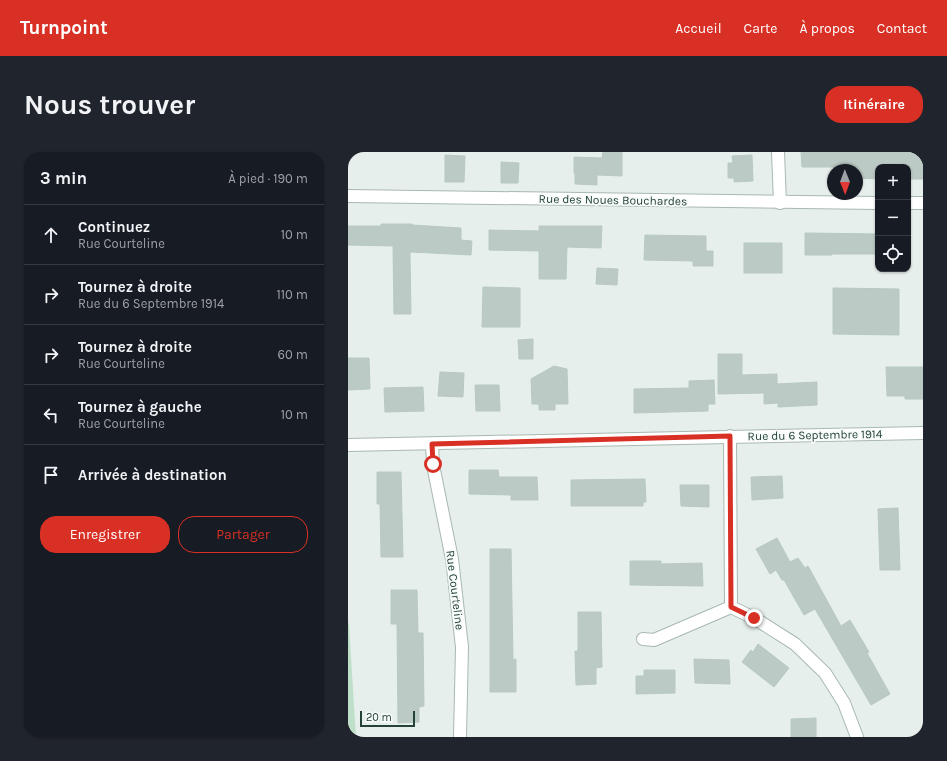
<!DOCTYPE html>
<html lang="fr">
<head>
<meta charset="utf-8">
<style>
	:root { --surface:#171b24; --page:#20242c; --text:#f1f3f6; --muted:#9ea1a6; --line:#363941; --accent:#d93025 }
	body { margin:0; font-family:Karla,sans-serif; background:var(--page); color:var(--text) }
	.controls { position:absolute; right:12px; top:12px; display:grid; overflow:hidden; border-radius:8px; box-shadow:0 1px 3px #0004 }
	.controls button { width:36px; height:36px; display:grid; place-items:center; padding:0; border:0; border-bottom:1px solid var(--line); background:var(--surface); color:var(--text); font:20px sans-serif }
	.compass { position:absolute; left:479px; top:12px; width:36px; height:36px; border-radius:50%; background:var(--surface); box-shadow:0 1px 3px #0004; rotate:179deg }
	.scale { position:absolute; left:12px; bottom:10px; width:55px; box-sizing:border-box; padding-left:4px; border:2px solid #24423a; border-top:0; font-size:11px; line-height:14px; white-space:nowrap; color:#24423a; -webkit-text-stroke:3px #f7fbf9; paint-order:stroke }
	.stop { position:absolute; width:12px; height:12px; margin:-9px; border:3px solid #d93025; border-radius:50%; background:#fff }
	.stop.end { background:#d93025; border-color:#fff; box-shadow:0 1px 4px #0008 }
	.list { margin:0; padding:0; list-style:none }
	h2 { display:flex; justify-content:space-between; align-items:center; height:52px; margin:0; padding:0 16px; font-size:17px }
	h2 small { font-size:13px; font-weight:400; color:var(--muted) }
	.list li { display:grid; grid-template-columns:26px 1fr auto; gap:12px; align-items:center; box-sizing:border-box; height:60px; padding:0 16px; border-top:1px solid var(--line) }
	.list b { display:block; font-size:15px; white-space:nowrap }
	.list p { margin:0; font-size:13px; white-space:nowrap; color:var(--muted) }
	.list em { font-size:13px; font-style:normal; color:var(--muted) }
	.actions { display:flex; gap:8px; padding:12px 16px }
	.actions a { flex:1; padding:9px 0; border:1px solid var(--accent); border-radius:16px; text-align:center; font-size:14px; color:var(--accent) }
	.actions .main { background:var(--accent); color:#fff }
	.icon { flex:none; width:22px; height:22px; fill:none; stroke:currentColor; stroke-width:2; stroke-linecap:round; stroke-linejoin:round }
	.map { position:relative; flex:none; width:575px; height:585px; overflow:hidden; border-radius:16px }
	header { display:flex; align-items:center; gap:24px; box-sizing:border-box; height:56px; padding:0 20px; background:var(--accent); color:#fff }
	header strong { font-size:19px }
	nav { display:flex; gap:22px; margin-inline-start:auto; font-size:14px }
	.intro { display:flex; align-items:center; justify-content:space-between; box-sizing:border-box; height:96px; padding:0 24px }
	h1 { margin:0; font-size:28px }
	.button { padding:10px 18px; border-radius:16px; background:var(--accent); color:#fff; font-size:14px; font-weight:700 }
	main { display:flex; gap:24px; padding:0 24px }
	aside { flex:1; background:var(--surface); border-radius:16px; box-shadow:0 1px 3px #0004 }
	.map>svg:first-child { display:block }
	.green { fill:#bfe0c8 }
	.building { fill:#bbcac4; stroke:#b8c9c2 }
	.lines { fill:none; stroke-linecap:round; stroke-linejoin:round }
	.street-casing { stroke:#a8b8b2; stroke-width:14 }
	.street { stroke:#fff; stroke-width:12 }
	.route { stroke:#d93025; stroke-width:5 }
	.labels { text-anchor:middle; stroke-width:3.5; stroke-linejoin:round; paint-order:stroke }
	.street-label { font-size:12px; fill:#24423a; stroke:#f7fbf9 }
</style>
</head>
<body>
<header>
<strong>Turnpoint</strong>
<nav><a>Accueil</a><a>Carte</a><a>À propos</a><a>Contact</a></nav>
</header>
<div class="intro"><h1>Nous trouver</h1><a class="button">Itinéraire</a></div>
<main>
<aside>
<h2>3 min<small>À pied · 190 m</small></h2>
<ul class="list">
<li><svg class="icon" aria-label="ahead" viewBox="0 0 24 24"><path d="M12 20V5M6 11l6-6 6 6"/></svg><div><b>Continuez</b><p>Rue Courteline</p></div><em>10 m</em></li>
<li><svg class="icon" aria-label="right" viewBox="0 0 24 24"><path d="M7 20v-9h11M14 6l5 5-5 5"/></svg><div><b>Tournez à droite</b><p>Rue du 6 Septembre 1914</p></div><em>110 m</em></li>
<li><svg class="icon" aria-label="right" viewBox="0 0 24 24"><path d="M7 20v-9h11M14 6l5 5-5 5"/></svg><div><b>Tournez à droite</b><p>Rue Courteline</p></div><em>60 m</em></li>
<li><svg class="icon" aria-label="left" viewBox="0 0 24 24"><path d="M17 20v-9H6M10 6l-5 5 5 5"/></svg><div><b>Tournez à gauche</b><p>Rue Courteline</p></div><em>10 m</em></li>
<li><svg class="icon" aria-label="arrive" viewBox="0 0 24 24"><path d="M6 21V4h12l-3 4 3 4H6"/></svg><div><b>Arrivée à destination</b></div></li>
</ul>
<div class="actions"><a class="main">Enregistrer</a><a>Partager</a></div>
</aside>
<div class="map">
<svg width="575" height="585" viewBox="0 0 575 585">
	<rect width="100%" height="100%" fill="#e6efeb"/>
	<path class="green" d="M 0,468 L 1,473 L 8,585 L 0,585 Z"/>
	<g class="building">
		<path d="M 255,0 L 274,0 L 274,24 L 249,23 L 249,33 L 227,32 L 227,21 L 226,21 L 226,5 L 254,6 Z"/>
		<path d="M 453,0 L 568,0 L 568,4 L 575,5 L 575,27 L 560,27 L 560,15 L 530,15 L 530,27 L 509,26 L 509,18 L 499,18 L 499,15 L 454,15 Z"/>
		<path d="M 97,3 L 117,4 L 116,30 L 97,30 Z"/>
		<path d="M 404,3 L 405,29 L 386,30 L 386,26 L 380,26 L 380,11 L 385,11 L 384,4 Z"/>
		<path d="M 153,10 L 171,11 L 170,31 L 153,31 Z"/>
		<path d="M 33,72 L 64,72 L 64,73 L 113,76 L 113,88 L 124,89 L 123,103 L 62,100 L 63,162 L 46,162 L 45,94 L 0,93 L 0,74 L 33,74 Z"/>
		<path d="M 191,74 L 254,74 L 253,96 L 219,95 L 218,127 L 191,127 L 191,99 L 141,98 L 141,78 L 191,79 Z"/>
		<path d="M 457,81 L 530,82 L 530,102 L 484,102 L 484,103 L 457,103 Z"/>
		<path d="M 297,83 L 358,84 L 358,99 L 365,99 L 365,114 L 345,114 L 345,109 L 296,108 Z"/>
		<rect x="396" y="91" width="38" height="30"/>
		<path d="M 249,116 L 270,117 L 269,133 L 248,132 Z"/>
		<path d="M 135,135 L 172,136 L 172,175 L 134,175 Z"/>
		<path d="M 485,136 L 551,137 L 551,183 L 485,182 Z"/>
		<path d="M 185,187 L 185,207 L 171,207 L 170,188 Z"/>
		<path d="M 370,202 L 394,202 L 394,223 L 429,222 L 429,232 L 469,230 L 469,253 L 430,255 L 430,251 L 416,252 L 416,241 L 370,242 Z"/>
		<path d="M 0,206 L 21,206 L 22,237 L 0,238 Z"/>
		<path d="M 206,214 L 219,217 L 220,252 L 207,252 L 207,258 L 191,258 L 191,252 L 184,252 L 183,227 Z"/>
		<path d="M 538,215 L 575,215 L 575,247 L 557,247 L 557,244 L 539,244 Z"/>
		<path d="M 92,220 L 116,221 L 115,245 L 90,244 Z"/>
		<path d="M 366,228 L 367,252 L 360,252 L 360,259 L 286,261 L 286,237 L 341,236 L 341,229 Z"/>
		<path d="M 127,233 L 151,233 L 152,259 L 128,259 Z"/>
		<path d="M 75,235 L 76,259 L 37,260 L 36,236 Z"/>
		<path d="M 121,318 L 150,318 L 151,325 L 189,325 L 190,348 L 163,348 L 163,343 L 121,342 Z"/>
		<path d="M 29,320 L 53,320 L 55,405 L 33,405 L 32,352 L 29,352 Z"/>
		<path d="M 434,324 L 435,346 L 404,348 L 403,325 Z"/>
		<path d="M 297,327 L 298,350 L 295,350 L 295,354 L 223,354 L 223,328 Z"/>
		<path d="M 332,333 L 361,333 L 361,355 L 333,354 Z"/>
		<path d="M 550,356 L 552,418 L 532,418 L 530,357 Z"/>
		<path d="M 429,386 L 442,410 L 450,406 L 457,416 L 460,414 L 493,474 L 502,468 L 521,500 L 519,501 L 542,542 L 523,553 L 467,457 L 456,463 L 436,428 L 434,428 L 428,418 L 422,422 L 408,397 Z"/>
		<path d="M 142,397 L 163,397 L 165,508 L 168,507 L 168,540 L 142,540 Z"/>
		<path d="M 282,409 L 313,409 L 313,412 L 354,411 L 355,434 L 282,433 Z"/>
		<path d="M 43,438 L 69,438 L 70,481 L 75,481 L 76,554 L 71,555 L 71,570 L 50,571 L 49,472 L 43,472 Z"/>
		<path d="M 230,460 L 253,460 L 254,515 L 248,516 L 248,532 L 228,533 L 227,499 L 230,499 Z"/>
		<path d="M 410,492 L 441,516 L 426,535 L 394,510 L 403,498 L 405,500 Z"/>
		<path d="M 346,507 L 381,508 L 382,532 L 347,531 Z"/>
		<path d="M 296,518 L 327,518 L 327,541 L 288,542 L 288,524 L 296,524 Z"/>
		<path d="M 468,566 L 468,585 L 443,585 L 443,567 Z"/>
	</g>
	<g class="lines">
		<g class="street-casing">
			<g id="street">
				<path d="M 430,0 L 432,51"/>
				<path d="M 0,44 L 530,51"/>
				<path d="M 560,51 L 575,51"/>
				<path d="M 382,284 L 383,455 L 406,466 L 447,492 L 477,521 L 496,551 L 509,585"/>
				<path d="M 84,292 L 85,313 L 104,407 L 114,495 L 112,585"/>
				<path d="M 0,293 L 575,281"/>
				<path d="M 295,487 L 306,488 L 383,455"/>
			</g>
		</g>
		<use href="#street" class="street"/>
	</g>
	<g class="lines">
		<path class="route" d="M 85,312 L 84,292 L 382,284 L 383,455 L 406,466"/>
	</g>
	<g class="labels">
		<g class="street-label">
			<text transform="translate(265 48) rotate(1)" y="4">Rue des Noues Bouchardes</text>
			<text transform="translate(467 283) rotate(-1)" y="4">Rue du 6 Septembre 1914</text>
			<text transform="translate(107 438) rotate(83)" y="4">Rue Courteline</text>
		</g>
	</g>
</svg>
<div class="controls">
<button>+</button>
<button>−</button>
<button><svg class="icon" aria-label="locate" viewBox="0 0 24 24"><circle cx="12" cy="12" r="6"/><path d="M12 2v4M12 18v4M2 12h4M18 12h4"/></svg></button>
</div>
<svg class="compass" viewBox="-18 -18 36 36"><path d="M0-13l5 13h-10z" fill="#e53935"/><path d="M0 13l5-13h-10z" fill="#9ea1a6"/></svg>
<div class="scale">20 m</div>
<div class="stop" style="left:85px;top:312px"></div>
<div class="stop end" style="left:406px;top:466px"></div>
</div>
</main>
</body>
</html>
